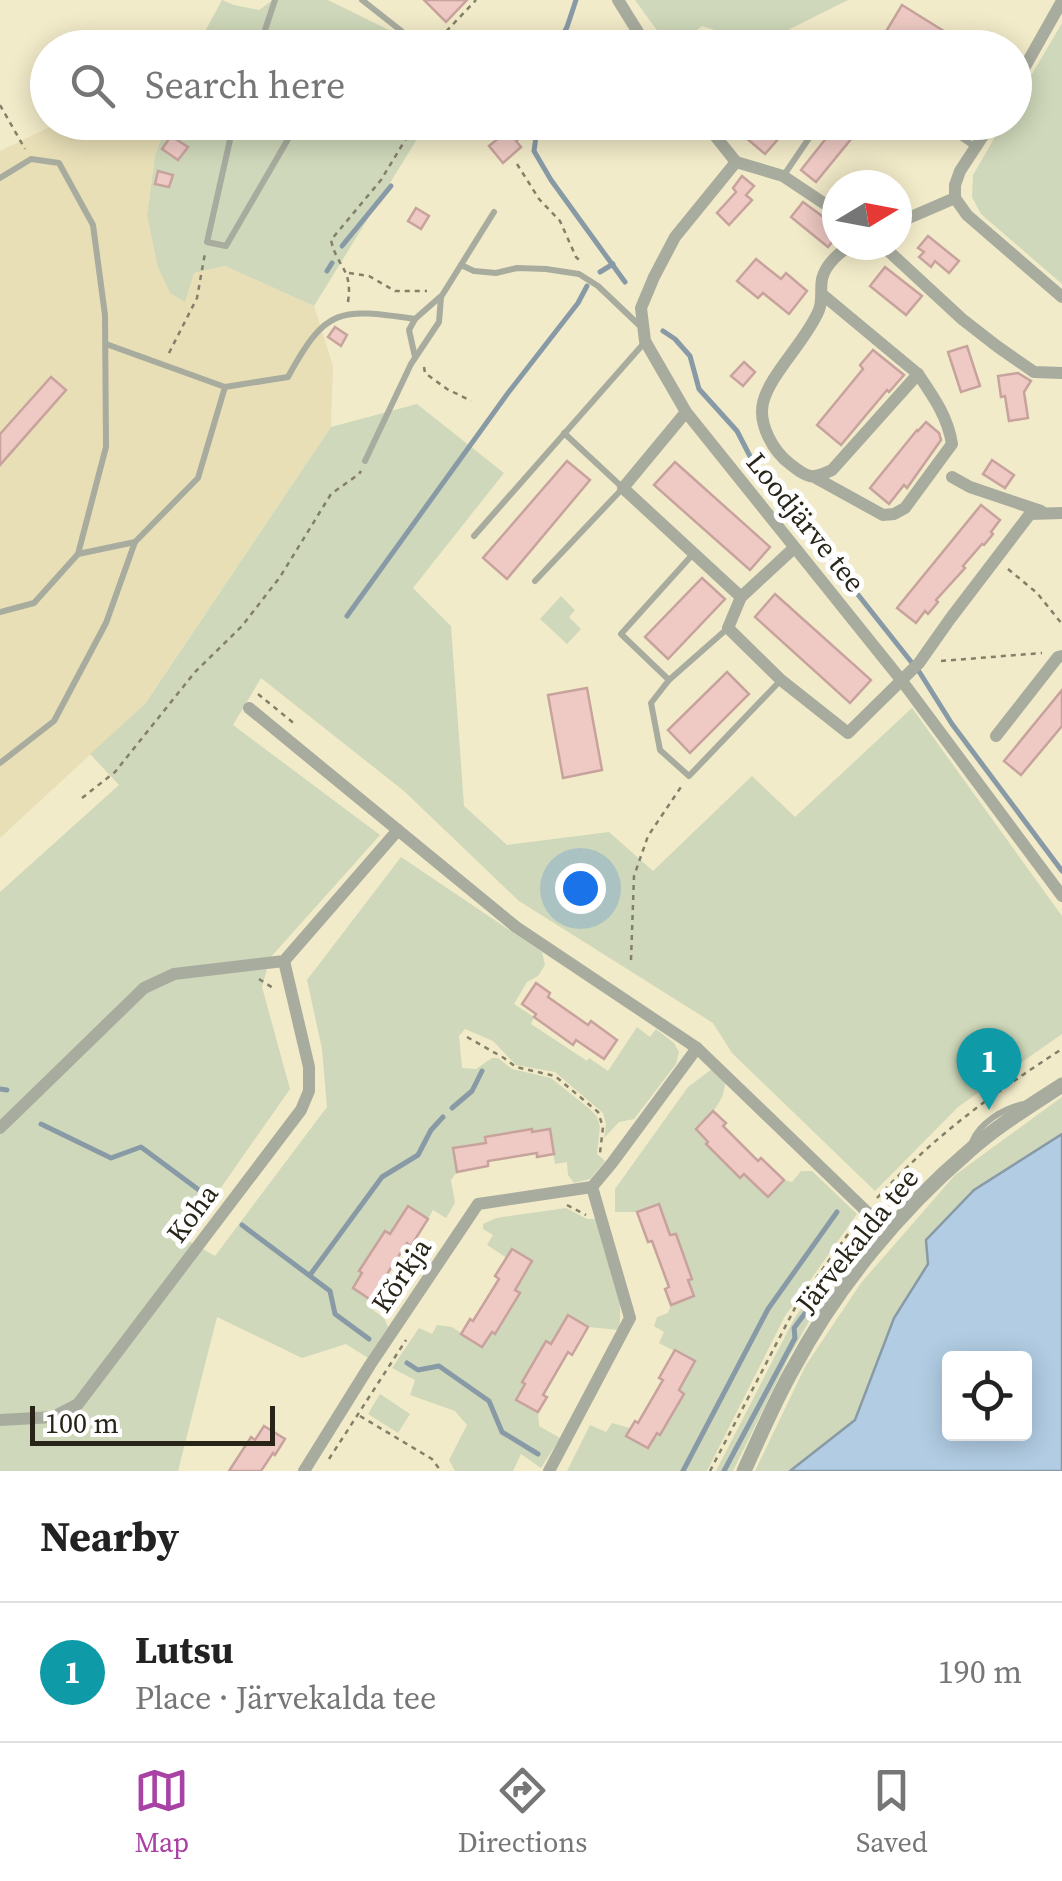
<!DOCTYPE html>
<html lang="en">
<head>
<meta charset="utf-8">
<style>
	:root { --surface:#fff; --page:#f2f2f2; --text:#222; --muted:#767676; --line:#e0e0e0; --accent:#a942a5 }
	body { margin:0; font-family:"Source Serif 4",serif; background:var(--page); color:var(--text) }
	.controls { position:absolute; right:30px; bottom:30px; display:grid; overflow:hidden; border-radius:10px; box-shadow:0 5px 25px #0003 }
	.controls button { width:90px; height:90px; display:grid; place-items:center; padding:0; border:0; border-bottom:2px solid var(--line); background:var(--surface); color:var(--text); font:50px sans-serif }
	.compass { position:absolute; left:822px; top:170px; width:90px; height:90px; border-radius:50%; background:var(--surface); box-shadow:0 5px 25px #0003; rotate:80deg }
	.scale { position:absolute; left:30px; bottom:25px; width:245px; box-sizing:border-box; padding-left:10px; border:5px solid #282518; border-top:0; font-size:28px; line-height:35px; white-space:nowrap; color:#282518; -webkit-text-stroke:8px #fff; paint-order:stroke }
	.you { position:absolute; left:580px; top:888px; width:35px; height:35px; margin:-25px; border:8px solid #fff; border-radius:50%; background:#1a73e8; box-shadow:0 0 0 15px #1a73e833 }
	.badge { display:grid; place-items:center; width:65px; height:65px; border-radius:50%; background:var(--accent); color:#fff; font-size:32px; font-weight:700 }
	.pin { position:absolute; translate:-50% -82px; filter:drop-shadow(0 2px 5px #0008) }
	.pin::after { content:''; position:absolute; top:52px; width:35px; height:30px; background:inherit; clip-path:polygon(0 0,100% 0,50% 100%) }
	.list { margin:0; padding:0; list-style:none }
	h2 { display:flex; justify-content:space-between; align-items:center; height:130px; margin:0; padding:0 40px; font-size:42px }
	h2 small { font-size:32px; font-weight:400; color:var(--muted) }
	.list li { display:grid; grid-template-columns:65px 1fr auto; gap:30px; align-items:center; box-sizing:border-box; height:140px; padding:0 40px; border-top:2px solid var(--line) }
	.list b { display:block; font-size:38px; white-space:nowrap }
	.list p { margin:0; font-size:32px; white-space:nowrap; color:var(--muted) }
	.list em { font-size:32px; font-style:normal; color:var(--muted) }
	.icon { flex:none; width:55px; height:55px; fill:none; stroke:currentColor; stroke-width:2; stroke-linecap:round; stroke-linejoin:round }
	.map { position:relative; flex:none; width:1062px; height:1471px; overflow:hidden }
	.search { position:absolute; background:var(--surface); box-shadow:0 5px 25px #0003; left:30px; right:30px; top:30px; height:110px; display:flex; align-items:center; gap:25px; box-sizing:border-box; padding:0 35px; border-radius:55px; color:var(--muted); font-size:38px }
	.sheet { height:270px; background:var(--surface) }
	nav { display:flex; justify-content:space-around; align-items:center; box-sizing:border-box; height:140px; border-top:2px solid var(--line); background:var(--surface); font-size:28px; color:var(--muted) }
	nav a { display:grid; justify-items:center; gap:5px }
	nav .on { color:var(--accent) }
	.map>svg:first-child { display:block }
	.built { fill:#e8dfb7 }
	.green { fill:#cfd8ba }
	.water { fill:#b1cce3; stroke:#889aa6; stroke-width:2.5; fill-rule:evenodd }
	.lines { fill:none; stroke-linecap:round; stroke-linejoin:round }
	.stream { stroke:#889aa6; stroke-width:5 }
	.building { fill:#efcac4; stroke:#c8a39d; stroke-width:2.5 }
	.path { stroke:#837f68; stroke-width:2.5; stroke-dasharray:5 5; stroke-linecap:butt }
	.service { stroke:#a8ac9e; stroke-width:6 }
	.minor { stroke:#a8ac9e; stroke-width:12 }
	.tertiary { stroke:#a8ac9e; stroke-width:15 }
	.labels { text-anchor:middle; stroke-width:10; stroke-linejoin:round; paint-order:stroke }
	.street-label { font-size:28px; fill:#282518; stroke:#fff }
</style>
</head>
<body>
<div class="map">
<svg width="1062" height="1471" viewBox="0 0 1062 1471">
	<rect width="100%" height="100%" fill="#f2ebc9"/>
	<path class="built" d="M 58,123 L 167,123 L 155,156 L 147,215 L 194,273 L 225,266 L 314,306 L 333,366 L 331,427 L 145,704 L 0,838 L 0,151 Z"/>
	<g class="green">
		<path d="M 222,0 L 234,5 L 259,10 L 273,0 L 328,0 L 391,31 L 406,47 L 196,48 Z"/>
		<path d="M 635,0 L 848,0 L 760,44 L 702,26 L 674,48 L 669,47 Z"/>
		<path d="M 1062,23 L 1062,284 L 981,214 L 972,197 L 973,175 L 1003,123 L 1014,122 L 1015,103 Z"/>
		<path d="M 167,123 L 427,123 L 314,306 L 225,266 L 194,273 L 185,302 L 170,293 L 158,267 L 147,215 L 155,156 Z"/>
		<path d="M 417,404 L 504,473 L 413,588 L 451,626 L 464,806 L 507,845 L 609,832 L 653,871 L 752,776 L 795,817 L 912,708 L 1062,916 L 1062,1034 L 958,1107 L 875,1191 L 732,1053 L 713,1023 L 519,901 L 404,791 L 261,678 L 233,725 L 380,835 L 270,958 L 262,987 L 290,1089 L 185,1239 L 215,1256 L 327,1107 L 322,1049 L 307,980 L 401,857 L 542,952 L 545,965 L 538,976 L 527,982 L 514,1004 L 534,1017 L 531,1024 L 587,1061 L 589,1058 L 608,1071 L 637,1027 L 650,1037 L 656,1029 L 674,1043 L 679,1052 L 676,1064 L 634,1119 L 619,1122 L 604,1138 L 606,1124 L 603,1113 L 555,1072 L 516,1065 L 493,1041 L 465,1029 L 459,1036 L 462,1068 L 476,1069 L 492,1058 L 498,1058 L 512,1069 L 551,1078 L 591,1110 L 597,1117 L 600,1127 L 597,1154 L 605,1161 L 590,1179 L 574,1183 L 568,1175 L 567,1162 L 555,1164 L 549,1129 L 532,1132 L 531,1129 L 486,1137 L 486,1143 L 453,1148 L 457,1172 L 451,1180 L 455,1203 L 446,1218 L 433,1210 L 428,1219 L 408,1206 L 353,1288 L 374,1302 L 373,1310 L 384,1318 L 388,1327 L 368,1358 L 346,1344 L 302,1358 L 217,1317 L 178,1471 L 0,1471 L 0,892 L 119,785 L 90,754 L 145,704 L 331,427 Z"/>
		<path d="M 561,596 L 575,610 L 569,617 L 581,629 L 567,644 L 540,619 Z"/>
		<path d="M 712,1069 L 725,1082 C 725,1102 709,1116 696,1129 L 708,1142 L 706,1145 L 739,1177 L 744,1174 L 768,1197 L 784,1180 L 792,1182 L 801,1171 L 812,1171 L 857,1214 L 785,1316 L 707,1471 L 567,1471 L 590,1425 L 606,1432 L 612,1423 L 630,1428 L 627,1436 L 648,1448 L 657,1433 L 660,1434 L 683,1394 L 679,1390 L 695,1362 L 659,1343 L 664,1332 L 654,1326 L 657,1317 L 668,1313 L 671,1305 L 694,1296 L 688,1280 L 692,1278 L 676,1234 L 670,1235 L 659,1204 L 637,1212 L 615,1212 L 615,1189 L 688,1087 Z"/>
		<path d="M 1062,1097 L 1062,1134 L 974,1190 L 894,1318 L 855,1420 L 790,1471 L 755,1471 L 806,1365 L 861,1283 L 955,1175 Z"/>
		<path d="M 566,1208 L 587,1219 L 595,1219 C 607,1254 625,1292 619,1330 L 588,1327 L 568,1315 L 551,1344 L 522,1382 L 525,1384 L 517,1400 L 538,1412 L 539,1426 L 560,1438 L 541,1468 L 521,1454 L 513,1471 L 455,1471 L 449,1460 L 467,1425 L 455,1411 L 410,1395 L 415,1380 L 392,1368 L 419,1328 L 432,1334 L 437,1325 L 452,1327 L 482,1347 L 492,1332 L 495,1333 L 515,1290 L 532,1261 L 512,1249 L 507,1258 L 487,1245 L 493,1235 L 483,1229 L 483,1224 L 496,1218 Z"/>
		<path d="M 862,1221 L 867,1223 L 870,1238 L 812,1316 L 788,1359 L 733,1471 L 716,1471 L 794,1319 Z"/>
		<path d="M 380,1394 L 410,1414 L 398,1433 L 368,1414 Z"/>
	</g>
	<path class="water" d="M 1062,1134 L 1062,1471 L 790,1471 L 855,1420 L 894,1318 L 928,1264 L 926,1240 L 974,1190 ZM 950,1358 L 1024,1358 L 1024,1434 L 950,1434 Z"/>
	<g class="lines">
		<g class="stream">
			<path d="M 556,48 L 567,27 L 576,0"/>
			<path d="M 538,122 L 534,151 L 551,180 L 625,282"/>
			<path d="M 342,246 L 391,186"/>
			<path d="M 327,271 L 332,263"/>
			<path d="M 600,272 L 613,264"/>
			<path d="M 663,331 L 675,339 L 690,356 L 699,389 L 737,431 L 753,462 L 920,673 L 952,724 L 1062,871"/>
			<path d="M 347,616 L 508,393 L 578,303 L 587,286"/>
			<path d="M 0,1089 L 7,1090"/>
			<path d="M 452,1108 L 472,1091 L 482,1071"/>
			<path d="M 41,1124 L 111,1158 L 141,1147 L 203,1193"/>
			<path d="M 242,1225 L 330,1291 L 335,1314 L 369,1339"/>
			<path d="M 310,1275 L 382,1177 L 418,1155 L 431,1130 L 443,1117"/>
			<path d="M 407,1363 L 418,1370 L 439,1366 L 489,1401 L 502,1432 L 538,1454"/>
			<path d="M 683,1471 L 768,1309 L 837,1212"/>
			<path d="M 724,1471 L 795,1338 L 794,1328 L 842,1264"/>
		</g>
	</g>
	<g class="building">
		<path d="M 424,0 L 467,0 L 446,22 Z"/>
		<path d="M 902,5 L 971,48 L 876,48 Z"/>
		<path d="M 757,122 L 793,122 L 765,154 L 745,137 Z"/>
		<path d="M 839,122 L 865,122 L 816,182 L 801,170 Z"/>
		<path d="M 516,124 L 524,135 L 516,141 L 521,147 L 503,163 L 489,146 Z"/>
		<path d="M 171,136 L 188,147 L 178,160 L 162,149 Z"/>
		<path d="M 158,171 L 173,175 L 169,187 L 155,184 Z"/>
		<path d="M 742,176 L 754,186 L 746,195 L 752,200 L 729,225 L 717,213 L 736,192 L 733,188 Z"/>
		<path d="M 803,202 L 837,227 L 837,236 L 828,247 L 791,217 Z"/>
		<path d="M 416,208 L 429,216 L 421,229 L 408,221 Z"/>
		<path d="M 928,236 L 959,261 L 949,273 L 935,261 L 931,267 L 919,257 L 924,252 L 918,248 Z"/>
		<path d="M 756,259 L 781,279 L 786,273 L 807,291 L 789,314 L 763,293 L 758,298 L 737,281 Z"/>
		<path d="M 885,267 L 922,296 L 906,315 L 870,286 Z"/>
		<path d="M 335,327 L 347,335 L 341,346 L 328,337 Z"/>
		<path d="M 967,346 L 980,386 L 961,392 L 948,352 Z"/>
		<path d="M 873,350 L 904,375 L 889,392 L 887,390 L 841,445 L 817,425 L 863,369 L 860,365 Z"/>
		<path d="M 744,362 L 755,372 L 743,386 L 731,376 Z"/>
		<path d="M 1018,373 L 1031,381 L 1024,392 L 1028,418 L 1009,421 L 1005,396 L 1001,397 L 998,376 Z"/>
		<path d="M 51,377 L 66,390 L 0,465 L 0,434 Z"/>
		<path d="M 926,422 L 939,433 L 941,440 L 907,488 L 904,485 L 889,504 L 870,488 L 917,430 L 918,431 Z"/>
		<path d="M 992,460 L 1014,475 L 1005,488 L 983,474 Z"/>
		<path d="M 567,461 L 590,480 L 507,579 L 483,558 Z"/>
		<path d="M 675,462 L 770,547 L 750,570 L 654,485 Z"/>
		<path d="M 981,505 L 1000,520 L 991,532 L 993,534 L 984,545 L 982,544 L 963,566 L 965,568 L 936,600 L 938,602 L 928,614 L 925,611 L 916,623 L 897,608 Z"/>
		<path d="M 702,578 L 725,599 L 668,659 L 645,637 Z"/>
		<path d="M 775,594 L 871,680 L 850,703 L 755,617 Z"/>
		<path d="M 727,672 L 749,694 L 690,753 L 668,730 Z"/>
		<path d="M 587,688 L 602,770 L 563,778 L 548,695 Z"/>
		<path d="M 1062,690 L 1062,726 L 1021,775 L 1004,761 Z"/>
		<path d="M 536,983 L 550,993 L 548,997 L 588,1025 L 591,1021 L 617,1040 L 604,1059 L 576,1040 L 573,1045 L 534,1017 L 536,1014 L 522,1004 Z"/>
		<path d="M 713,1111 L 726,1123 L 723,1126 L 758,1161 L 761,1158 L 784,1180 L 768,1197 L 744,1174 L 740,1178 L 706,1144 L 708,1142 L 696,1129 Z"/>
		<path d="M 532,1129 L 532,1132 L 550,1129 L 554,1154 L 537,1157 L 537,1153 L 488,1161 L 488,1166 L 457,1172 L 453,1148 L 486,1143 L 485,1137 Z"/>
		<path d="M 659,1204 L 670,1235 L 676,1234 L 692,1279 L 688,1280 L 694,1296 L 671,1305 L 665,1289 L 669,1287 L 652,1241 L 648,1242 L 637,1212 Z"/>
		<path d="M 408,1206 L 428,1219 L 411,1246 L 407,1243 L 380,1285 L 383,1287 L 374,1302 L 353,1288 L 362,1273 L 359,1271 L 385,1231 L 390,1234 Z"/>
		<path d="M 512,1249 L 532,1261 L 515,1290 L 520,1293 L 495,1334 L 492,1332 L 482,1347 L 461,1334 L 470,1319 L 473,1321 L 499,1279 L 495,1276 Z"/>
		<path d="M 568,1315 L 588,1327 L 572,1355 L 568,1352 L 543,1395 L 547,1397 L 538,1412 L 516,1400 L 525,1384 L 522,1382 L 546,1341 L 551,1344 Z"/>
		<path d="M 675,1350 L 695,1361 L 679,1390 L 684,1394 L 660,1435 L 657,1433 L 648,1448 L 626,1436 L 635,1421 L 638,1423 L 663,1380 L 659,1378 Z"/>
		<path d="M 264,1426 L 285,1439 L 275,1455 L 273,1453 L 261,1471 L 229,1471 L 251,1437 L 255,1440 Z"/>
	</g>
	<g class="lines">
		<g class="path">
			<path d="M 438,48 L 438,40 L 476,0"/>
			<path d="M 0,105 L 25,149"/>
			<path d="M 517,164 L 539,199 L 560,221 L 576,257 L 582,263"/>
			<path d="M 349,273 L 369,276 L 395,291 L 427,291"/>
			<path d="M 348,302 C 353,268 337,268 331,240 L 381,180 L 416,122"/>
			<path d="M 169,353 L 197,298 L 205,253"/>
			<path d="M 424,367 L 425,373 L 447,389 L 471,401"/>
			<path d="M 1008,569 L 1037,593 L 1062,624"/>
			<path d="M 941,661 L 1042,653"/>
			<path d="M 258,694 L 296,725"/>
			<path d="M 82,798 L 115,772 L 195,672 L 242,626 L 280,577 L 331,494 L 359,474 L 361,471"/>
			<path d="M 631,960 L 634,876 L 648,836 L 683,784"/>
			<path d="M 259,979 L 273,988"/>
			<path d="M 467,1037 L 504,1058 L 516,1067 L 555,1076 L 598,1112 L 603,1127 L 600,1153"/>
			<path d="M 877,1198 C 935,1135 991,1095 1062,1049"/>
			<path d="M 567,1205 L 586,1215"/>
			<path d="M 360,1416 L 432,1459 L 441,1471"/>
			<path d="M 329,1459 L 406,1340"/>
			<path d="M 710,1471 L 796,1306 L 856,1223"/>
		</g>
		<g class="service">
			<path d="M 362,0 L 423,48"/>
			<path d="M 259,48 L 275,0"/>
			<path d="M 343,48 L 346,42"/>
			<path d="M 234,122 L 207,242 L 226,246 L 298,122"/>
			<path d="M 939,122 L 975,147"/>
			<path d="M 784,175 L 820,122"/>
			<path d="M 0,178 L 31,159 L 59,163 L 93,225 L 105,315 L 106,447 L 78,554 L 34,603 L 0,612"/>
			<path d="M 461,265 L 474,271 L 496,273 L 517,268 L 546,269 L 579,274 L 598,286 L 639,325"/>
			<path d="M 106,344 L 225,387"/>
			<path d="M 415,357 L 409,330 L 415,319 L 440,297"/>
			<path d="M 365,461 L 411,364 L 439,322 L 441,297 L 494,212"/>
			<path d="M 474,536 L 645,342"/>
			<path d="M 78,554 L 135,542 L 198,478 L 225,387 L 288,377 C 326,307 339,308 415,319"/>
			<path d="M 693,554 L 621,634 L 669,680 L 651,703 L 660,750 L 689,776 L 780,681"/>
			<path d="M 535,581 L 623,488 L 564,433"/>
			<path d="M 669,680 L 728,628"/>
			<path d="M 0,763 L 54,721 L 106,623 L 135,542"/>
			<path d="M 972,1142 C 979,1123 1004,1108 1024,1104"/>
		</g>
		<g class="minor">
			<path d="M 618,0 L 648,48"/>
			<path d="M 1014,86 L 1062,1"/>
			<path d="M 704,122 L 736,162"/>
			<path d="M 992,122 L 960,171 L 955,185 L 955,198 L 967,215 L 1062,297"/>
			<path d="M 736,162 L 675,237 L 654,277 L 641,308 L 645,341 L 686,412 L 902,681 L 1062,896"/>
			<path d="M 736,162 L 783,176 L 837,212"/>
			<path d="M 897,223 L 955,198"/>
			<path d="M 882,245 L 962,319 L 998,347 L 1034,372 L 1062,373"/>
			<path d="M 823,295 L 918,374 L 832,470 C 811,480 808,478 790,464 C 774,452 758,425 763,403 C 769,375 807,340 819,310 C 823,299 820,290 822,279 C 825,265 840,251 852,245"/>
			<path d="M 686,412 L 623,488 L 741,597 L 728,628 L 781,680 L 848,733 L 919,663 L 950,619 L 1030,514 L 1062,513"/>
			<path d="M 952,477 L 970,487 L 1041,511"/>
			<path d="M 816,478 L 883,515 L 894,514 L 905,508 L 952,444 C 948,417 933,396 918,374"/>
			<path d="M 741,597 L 794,548"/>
			<path d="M 249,708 L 516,927 L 697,1048 L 866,1211 L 889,1231"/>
			<path d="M 996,736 L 1058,657 L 1062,656"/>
			<path d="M 0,1128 L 144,988 L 174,974 L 284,961 L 398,830"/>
			<path d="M 0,1420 L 53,1417 L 78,1404 L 301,1110 L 309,1091 L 309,1067 L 284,961"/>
			<path d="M 304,1471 L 370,1365 L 478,1204 L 592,1187 L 612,1163 L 697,1048"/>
			<path d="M 549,1471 L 630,1318 L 592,1187"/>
		</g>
		<path class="tertiary" d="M 744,1471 C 760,1436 775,1400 794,1367 C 837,1287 899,1211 968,1152 C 997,1126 1030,1106 1062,1085"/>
	</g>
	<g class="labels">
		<g class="street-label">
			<text transform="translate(806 522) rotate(51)" y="10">Loodjärve tee</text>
			<text transform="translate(192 1213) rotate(-53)" y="10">Koha</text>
			<text transform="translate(857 1240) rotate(-51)" y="10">Järvekalda tee</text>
			<text transform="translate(401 1275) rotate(-56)" y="10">Kõrkja</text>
		</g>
	</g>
</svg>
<div class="controls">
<button><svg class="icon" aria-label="locate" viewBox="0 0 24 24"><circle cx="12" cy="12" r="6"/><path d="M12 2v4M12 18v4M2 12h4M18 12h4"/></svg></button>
</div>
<svg class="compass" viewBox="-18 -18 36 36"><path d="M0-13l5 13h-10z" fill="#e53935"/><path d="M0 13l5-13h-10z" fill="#767676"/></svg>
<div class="scale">100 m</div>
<div class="you"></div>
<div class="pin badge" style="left:989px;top:1110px;background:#0f9aa8">1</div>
<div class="search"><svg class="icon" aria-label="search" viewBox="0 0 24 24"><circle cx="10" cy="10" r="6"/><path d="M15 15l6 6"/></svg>Search here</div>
</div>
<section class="sheet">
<h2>Nearby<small></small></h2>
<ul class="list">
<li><span class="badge" style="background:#0f9aa8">1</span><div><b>Lutsu</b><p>Place · Järvekalda tee</p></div><em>190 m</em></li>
</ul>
</section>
<nav>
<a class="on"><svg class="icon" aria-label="map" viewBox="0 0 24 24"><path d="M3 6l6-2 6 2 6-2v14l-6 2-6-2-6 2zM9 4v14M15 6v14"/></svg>Map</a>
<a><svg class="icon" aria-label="directions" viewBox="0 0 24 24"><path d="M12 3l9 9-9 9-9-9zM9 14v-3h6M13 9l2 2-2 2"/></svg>Directions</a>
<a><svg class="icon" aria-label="saved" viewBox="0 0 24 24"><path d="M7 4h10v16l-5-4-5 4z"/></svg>Saved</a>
</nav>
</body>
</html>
